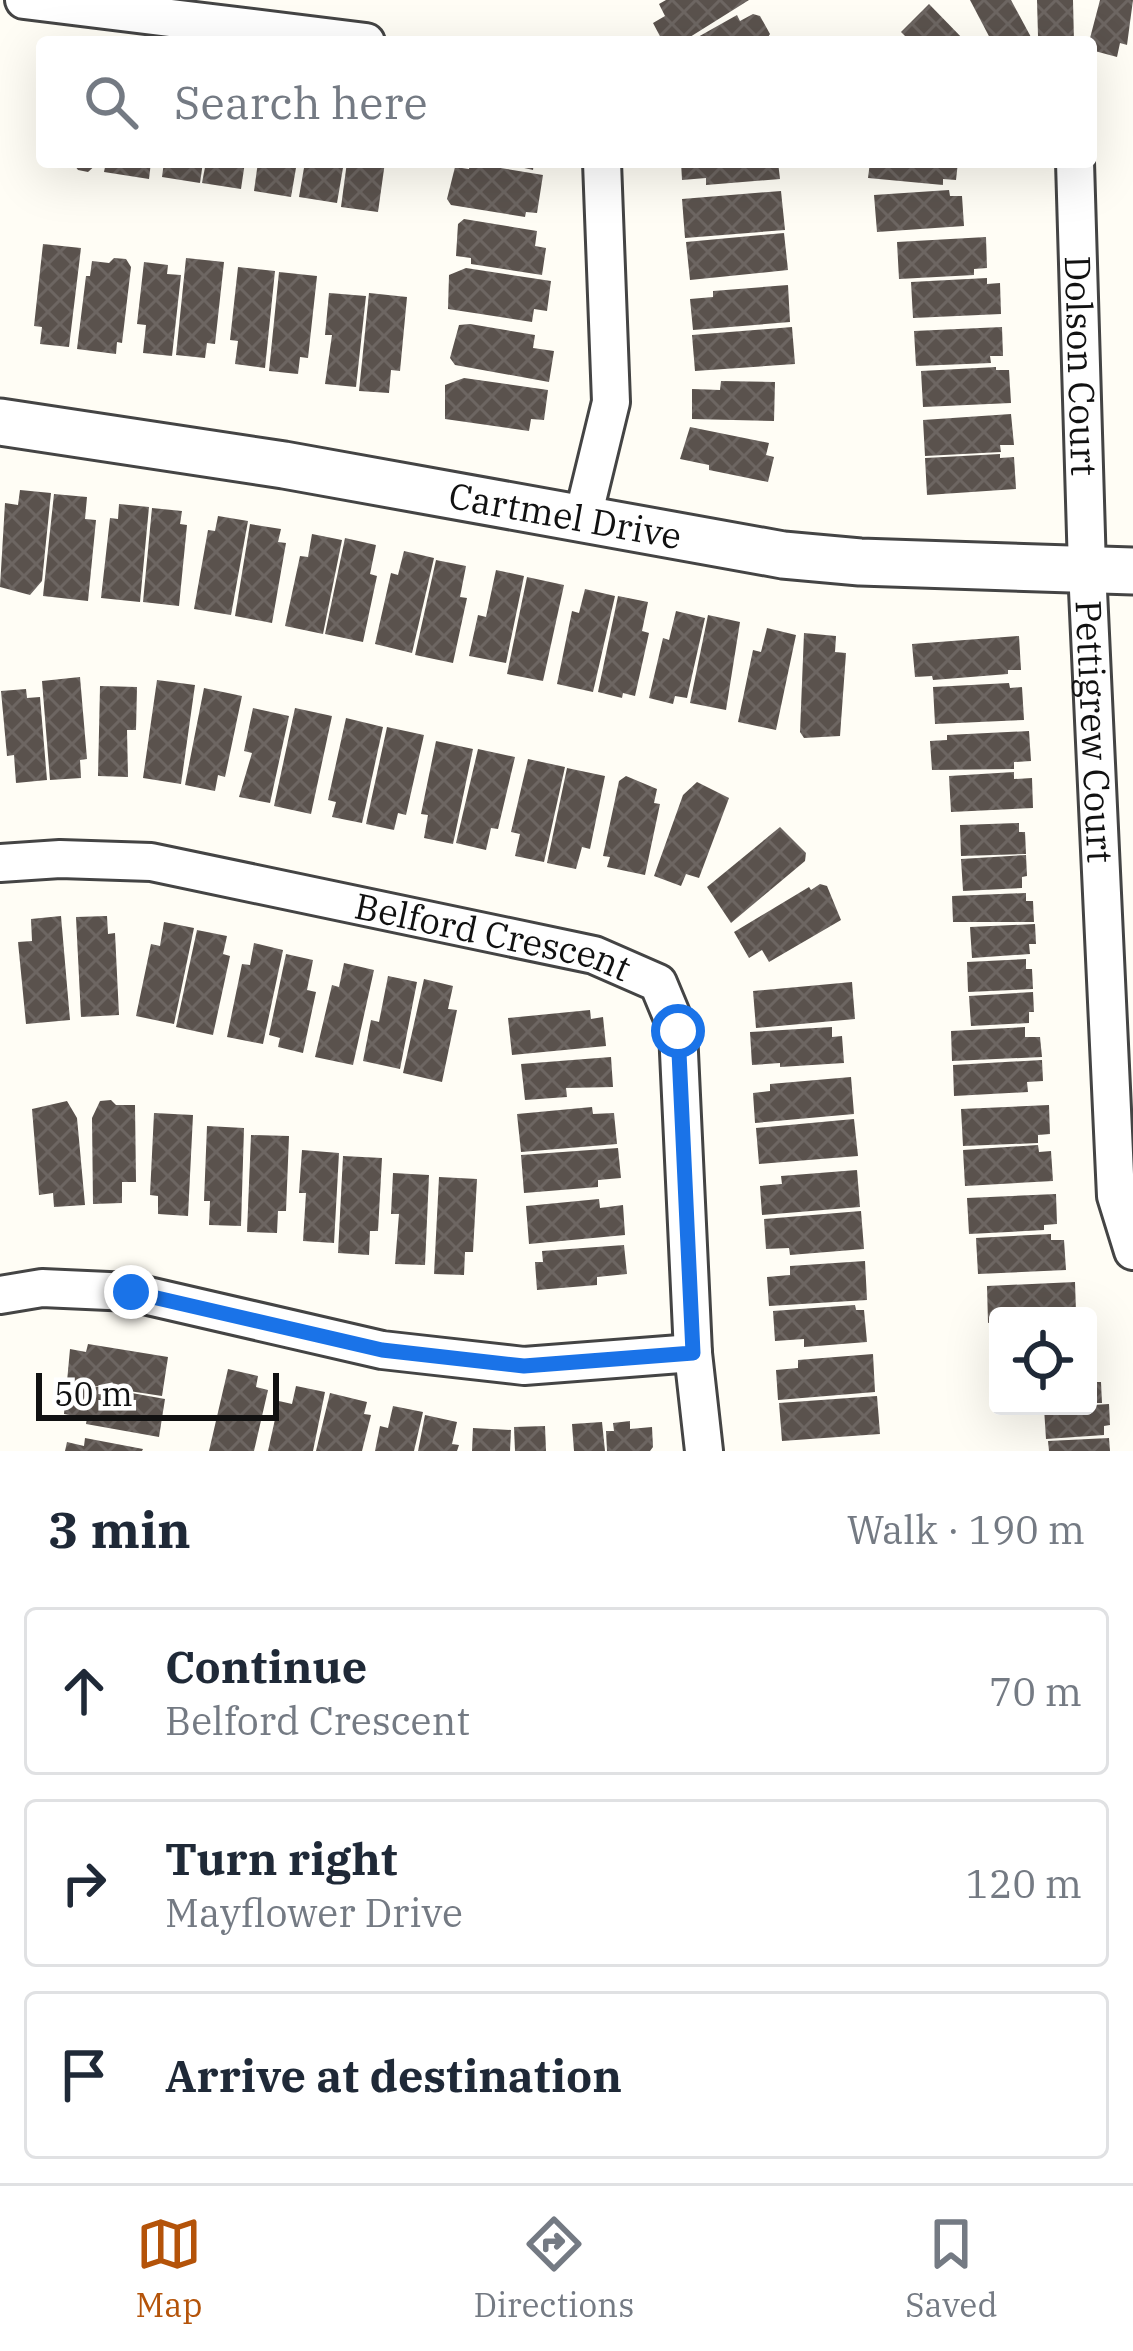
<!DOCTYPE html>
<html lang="en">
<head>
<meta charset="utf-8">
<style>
	:root { --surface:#fff; --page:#f2f2f3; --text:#1f2937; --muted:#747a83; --line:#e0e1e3; --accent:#b45309 }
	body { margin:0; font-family:"IBM Plex Serif",serif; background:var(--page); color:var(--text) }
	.controls { position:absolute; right:36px; bottom:36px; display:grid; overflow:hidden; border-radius:12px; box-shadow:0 12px 48px #0002 }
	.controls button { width:108px; height:108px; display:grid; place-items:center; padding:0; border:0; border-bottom:3px solid var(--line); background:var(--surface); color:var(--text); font:60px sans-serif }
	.scale { position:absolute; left:36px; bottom:30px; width:243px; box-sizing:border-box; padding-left:12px; border:6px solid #111; border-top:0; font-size:33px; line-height:42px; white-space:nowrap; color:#111; -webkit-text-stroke:9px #fff; paint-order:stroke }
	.stop { position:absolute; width:36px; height:36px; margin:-27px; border:9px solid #1a73e8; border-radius:50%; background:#fff }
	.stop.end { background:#1a73e8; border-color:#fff; box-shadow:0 3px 12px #0008 }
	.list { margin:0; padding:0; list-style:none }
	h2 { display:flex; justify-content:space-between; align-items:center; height:156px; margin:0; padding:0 48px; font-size:51px }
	h2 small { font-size:39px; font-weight:400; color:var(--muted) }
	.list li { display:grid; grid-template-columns:78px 1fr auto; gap:36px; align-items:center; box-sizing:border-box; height:168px; margin:0 24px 24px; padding:0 24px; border:3px solid var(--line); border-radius:12px }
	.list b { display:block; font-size:45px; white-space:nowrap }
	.list p { margin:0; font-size:39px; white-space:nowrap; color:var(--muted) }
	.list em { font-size:39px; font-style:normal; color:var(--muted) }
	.icon { flex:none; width:66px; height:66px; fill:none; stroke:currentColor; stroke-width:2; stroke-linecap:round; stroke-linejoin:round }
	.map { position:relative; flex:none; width:1133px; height:1451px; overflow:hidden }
	.search { position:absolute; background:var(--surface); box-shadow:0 12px 48px #0002; left:36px; right:36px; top:36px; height:132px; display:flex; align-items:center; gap:30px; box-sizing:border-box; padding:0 42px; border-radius:12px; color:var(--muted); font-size:45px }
	.sheet { height:732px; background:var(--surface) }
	nav { display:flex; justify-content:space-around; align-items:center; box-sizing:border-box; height:168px; border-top:3px solid var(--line); background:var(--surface); font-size:33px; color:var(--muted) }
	nav a { display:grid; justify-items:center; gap:6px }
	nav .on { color:var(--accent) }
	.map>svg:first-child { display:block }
	.building { fill:url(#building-cross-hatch) }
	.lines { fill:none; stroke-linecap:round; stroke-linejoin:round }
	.minor-casing { stroke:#444; stroke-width:42 }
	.tertiary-casing { stroke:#444; stroke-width:51 }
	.minor { stroke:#fff; stroke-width:36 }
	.tertiary { stroke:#fff; stroke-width:45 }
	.route { stroke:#1a73e8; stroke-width:15 }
	.labels { text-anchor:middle; stroke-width:12; stroke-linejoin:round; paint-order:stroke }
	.street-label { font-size:36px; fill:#111; stroke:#fff }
</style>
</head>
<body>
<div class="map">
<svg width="1133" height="1451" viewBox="0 0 1133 1451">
	<defs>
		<pattern id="building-cross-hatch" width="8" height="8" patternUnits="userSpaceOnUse" patternTransform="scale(3)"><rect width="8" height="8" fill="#5a524d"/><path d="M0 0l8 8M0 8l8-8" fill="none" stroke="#6d6662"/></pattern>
	</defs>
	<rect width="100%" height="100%" fill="#fffdf5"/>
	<g class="building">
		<path d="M 666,0 L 749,0 L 682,42 L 663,42 L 653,23 L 665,16 L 659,4 Z"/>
		<path d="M 970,0 L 1011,0 L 1032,39 L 992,42 Z"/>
		<path d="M 1037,0 L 1073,0 L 1074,42 L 1045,42 L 1044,36 L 1038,36 Z"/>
		<path d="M 1100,0 L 1133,0 L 1127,45 L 1120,43 L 1117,57 L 1091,50 L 1089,42 Z"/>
		<path d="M 929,4 L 966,42 L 911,42 L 901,32 Z"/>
		<path d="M 753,14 L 760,16 L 770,34 L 765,42 L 689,42 L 737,15 L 740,21 Z"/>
		<path d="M 72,162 L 99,162 L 88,172 L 78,170 Z"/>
		<path d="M 106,162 L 151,162 L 149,179 L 104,172 Z"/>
		<path d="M 164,162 L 203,162 L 200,183 L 162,177 Z"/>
		<path d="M 206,162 L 245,162 L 241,189 L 202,183 Z"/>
		<path d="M 258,162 L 297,162 L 291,197 L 254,191 Z"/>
		<path d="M 305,162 L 344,162 L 337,203 L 299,197 Z"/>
		<path d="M 347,162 L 385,162 L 378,212 L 341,207 Z"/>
		<path d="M 498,162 L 534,162 L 533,170 Z"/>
		<path d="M 681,162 L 778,162 L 780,179 L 706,185 L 706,178 L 682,180 Z"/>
		<path d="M 870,162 L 958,162 L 956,180 L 943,179 L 943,185 L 868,178 Z"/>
		<path d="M 470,163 L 543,175 L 537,213 L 526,212 L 525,217 L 451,205 L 447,199 L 455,167 L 469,169 Z"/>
		<path d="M 949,190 L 950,196 L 962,196 L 964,226 L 877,232 L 874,195 Z"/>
		<path d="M 781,191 L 785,230 L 685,238 L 682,199 Z"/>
		<path d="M 464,219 L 537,231 L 535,246 L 546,248 L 542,275 L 471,264 L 471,258 L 456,256 L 458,224 Z"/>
		<path d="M 784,233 L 788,270 L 690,280 L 686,242 Z"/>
		<path d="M 986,237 L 987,268 L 974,269 L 974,275 L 899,279 L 897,242 Z"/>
		<path d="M 43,244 L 81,248 L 69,347 L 40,344 L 42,327 L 34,326 Z"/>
		<path d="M 114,258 L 126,259 L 131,267 L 122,343 L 117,342 L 116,354 L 77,349 L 86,276 L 90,276 L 92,261 L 109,263 Z"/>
		<path d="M 186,258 L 224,262 L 215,344 L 207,343 L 205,358 L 176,355 Z"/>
		<path d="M 144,262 L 168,265 L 167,274 L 181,275 L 172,356 L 143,353 L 146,325 L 137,324 Z"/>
		<path d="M 238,267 L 275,271 L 265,368 L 235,364 L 238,341 L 230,340 Z"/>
		<path d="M 466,268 L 551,281 L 547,311 L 534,309 L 532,322 L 448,309 L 449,275 Z"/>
		<path d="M 279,272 L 317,276 L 308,358 L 300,357 L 298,374 L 269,371 Z"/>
		<path d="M 987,278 L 987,284 L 1000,283 L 1001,314 L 913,318 L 911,282 Z"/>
		<path d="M 788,285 L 790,322 L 693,330 L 690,299 L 713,297 L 713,291 Z"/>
		<path d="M 329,293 L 366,296 L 356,387 L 325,384 L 332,335 L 325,335 Z"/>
		<path d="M 369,293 L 407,297 L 400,371 L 391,370 L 389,393 L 359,391 Z"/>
		<path d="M 470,324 L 535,335 L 533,348 L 554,351 L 549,382 L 455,365 L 450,358 L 459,325 Z"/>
		<path d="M 792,327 L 795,364 L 695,371 L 692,335 Z"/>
		<path d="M 1002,327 L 1003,356 L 990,356 L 991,363 L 916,366 L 914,331 Z"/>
		<path d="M 996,367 L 996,370 L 1009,370 L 1011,403 L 923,407 L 921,371 Z"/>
		<path d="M 464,378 L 548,390 L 544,420 L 531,419 L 529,431 L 445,419 L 445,385 Z"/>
		<path d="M 721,381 L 775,382 L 774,421 L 692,419 L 692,389 L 720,390 Z"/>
		<path d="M 1011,414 L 1014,445 L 1000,445 L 1001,452 L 925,456 L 923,420 Z"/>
		<path d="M 690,427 L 769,443 L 766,455 L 774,457 L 768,482 L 709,470 L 709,465 L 680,459 Z"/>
		<path d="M 1000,454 L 1000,458 L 1014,457 L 1016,489 L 927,495 L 925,458 Z"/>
		<path d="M 20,490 L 51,493 L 42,581 L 30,595 L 0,587 L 5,503 L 18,505 Z"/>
		<path d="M 54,494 L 87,497 L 85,519 L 96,520 L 88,601 L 43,596 Z"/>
		<path d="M 119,504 L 149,507 L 140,602 L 101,598 L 110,518 L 118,519 Z"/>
		<path d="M 152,508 L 182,511 L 180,524 L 187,525 L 179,606 L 143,602 Z"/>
		<path d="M 218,516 L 248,521 L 231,615 L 194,609 L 208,530 L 215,531 Z"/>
		<path d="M 250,524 L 281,529 L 278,542 L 286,543 L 272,623 L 235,616 Z"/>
		<path d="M 312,534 L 342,540 L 323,634 L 285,626 L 300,556 L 308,557 Z"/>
		<path d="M 345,538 L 376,545 L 370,574 L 377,576 L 363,642 L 325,634 Z"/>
		<path d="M 404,551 L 434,558 L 412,653 L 375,644 L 391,573 L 398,575 Z"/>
		<path d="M 436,560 L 466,566 L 460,597 L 467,598 L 453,663 L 415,655 Z"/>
		<path d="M 496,570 L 524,576 L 506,663 L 469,656 L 478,615 L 486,617 Z"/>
		<path d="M 527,577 L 564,585 L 543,681 L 507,674 Z"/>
		<path d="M 585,589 L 615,596 L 593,692 L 557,684 L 572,611 L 579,613 Z"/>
		<path d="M 618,596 L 648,602 L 642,631 L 649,633 L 635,696 L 623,693 L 622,698 L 598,692 Z"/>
		<path d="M 676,611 L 705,618 L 687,698 L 675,696 L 673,704 L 649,698 L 663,638 L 669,640 Z"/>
		<path d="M 708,615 L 740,622 L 726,710 L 690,703 Z"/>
		<path d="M 767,628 L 796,635 L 776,730 L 738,722 L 753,650 L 761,652 Z"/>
		<path d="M 804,633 L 836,636 L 835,652 L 846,653 L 840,736 L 804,738 L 800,732 Z"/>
		<path d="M 1019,636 L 1021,670 L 1008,670 L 1008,674 L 933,680 L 932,676 L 915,677 L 912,644 Z"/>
		<path d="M 80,677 L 87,759 L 80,760 L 81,778 L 50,780 L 42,681 Z"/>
		<path d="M 157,680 L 195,685 L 181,784 L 143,778 Z"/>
		<path d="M 1009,683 L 1010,688 L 1022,687 L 1024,720 L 935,724 L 933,687 Z"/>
		<path d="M 100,686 L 137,687 L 136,730 L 127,730 L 128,777 L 98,776 Z"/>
		<path d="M 204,688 L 242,696 L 225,777 L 218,775 L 215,791 L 185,785 Z"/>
		<path d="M 26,689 L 27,698 L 40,697 L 47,780 L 16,783 L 14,755 L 7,756 L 1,691 Z"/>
		<path d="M 253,708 L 289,716 L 270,803 L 239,797 L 252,753 L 244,751 Z"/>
		<path d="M 295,708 L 332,716 L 311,814 L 274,806 Z"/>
		<path d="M 346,718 L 383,727 L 362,823 L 332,817 L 336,802 L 328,800 Z"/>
		<path d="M 387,727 L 424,735 L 406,815 L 398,813 L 394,830 L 366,824 Z"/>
		<path d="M 1029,731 L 1031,761 L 1014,762 L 1014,769 L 932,770 L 930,741 L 947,740 L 947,735 Z"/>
		<path d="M 436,741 L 473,749 L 453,844 L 424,838 L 428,815 L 421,814 Z"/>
		<path d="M 478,749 L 515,757 L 498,829 L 491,828 L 486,850 L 456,843 Z"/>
		<path d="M 528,759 L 565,767 L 544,862 L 515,856 L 520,834 L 511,832 Z"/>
		<path d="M 567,768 L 605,776 L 590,849 L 582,847 L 576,869 L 547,863 Z"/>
		<path d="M 1014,772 L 1014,779 L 1032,778 L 1033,808 L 951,812 L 949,776 Z"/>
		<path d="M 626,776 L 657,789 L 654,803 L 660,804 L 645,875 L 607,867 L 610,857 L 603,856 L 619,781 Z"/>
		<path d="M 697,782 L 729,798 L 699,878 L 686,874 L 681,886 L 654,876 L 683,795 Z"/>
		<path d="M 1019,823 L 1019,832 L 1025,832 L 1026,854 L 961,856 L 960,825 Z"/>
		<path d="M 780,827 L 806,853 L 805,861 L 731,923 L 707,887 Z"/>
		<path d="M 1026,855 L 1027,876 L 1022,877 L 1022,888 L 963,891 L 961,859 Z"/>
		<path d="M 820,884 L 827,886 L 841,920 L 769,962 L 762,950 L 749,958 L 734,932 L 809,887 L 811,890 Z"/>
		<path d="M 1026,893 L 1026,901 L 1033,901 L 1034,922 L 953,922 L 952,896 Z"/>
		<path d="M 61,916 L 70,1020 L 26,1024 L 18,942 L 32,941 L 31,919 Z"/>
		<path d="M 107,916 L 108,934 L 115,933 L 119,1015 L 81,1017 L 76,917 Z"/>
		<path d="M 164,922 L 194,928 L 174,1024 L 136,1016 L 151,944 L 160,946 Z"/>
		<path d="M 1035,924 L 1036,944 L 1029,944 L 1030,954 L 972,958 L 970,927 Z"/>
		<path d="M 197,930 L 227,936 L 223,954 L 230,956 L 213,1035 L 176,1027 Z"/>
		<path d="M 254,943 L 283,950 L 263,1044 L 227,1037 L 242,964 L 250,965 Z"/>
		<path d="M 286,954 L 313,960 L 307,990 L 316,992 L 303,1053 L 278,1047 L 280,1038 L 269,1035 Z"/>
		<path d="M 1026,959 L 1026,969 L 1032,969 L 1033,989 L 968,992 L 967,962 Z"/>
		<path d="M 344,963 L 374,970 L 353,1065 L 315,1057 L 332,985 L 339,987 Z"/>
		<path d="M 388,976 L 417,982 L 400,1069 L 363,1061 L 371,1020 L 379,1022 Z"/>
		<path d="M 424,979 L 453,986 L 448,1009 L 457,1010 L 442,1082 L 403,1073 Z"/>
		<path d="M 852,982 L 855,1019 L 756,1028 L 753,991 Z"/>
		<path d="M 1033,992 L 1034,1012 L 1029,1012 L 1029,1023 L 971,1026 L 969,996 Z"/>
		<path d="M 590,1010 L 591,1019 L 603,1017 L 606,1046 L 512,1055 L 508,1018 Z"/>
		<path d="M 832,1027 L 832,1037 L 842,1036 L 844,1063 L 780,1067 L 780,1063 L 752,1065 L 750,1032 Z"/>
		<path d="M 1025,1027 L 1025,1037 L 1040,1037 L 1042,1057 L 952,1061 L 951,1031 Z"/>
		<path d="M 611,1057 L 613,1087 L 566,1088 L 567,1097 L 525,1100 L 521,1064 Z"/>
		<path d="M 1042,1060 L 1043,1081 L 1027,1082 L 1028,1092 L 954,1096 L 953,1065 Z"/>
		<path d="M 851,1077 L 854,1114 L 755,1123 L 753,1093 L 770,1091 L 770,1084 Z"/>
		<path d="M 111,1100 L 116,1105 L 135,1105 L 136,1182 L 122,1182 L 122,1203 L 93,1204 L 92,1118 L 100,1101 Z"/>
		<path d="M 67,1101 L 77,1118 L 85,1205 L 54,1207 L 53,1193 L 39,1195 L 32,1109 Z"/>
		<path d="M 1049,1105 L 1050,1134 L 1038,1135 L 1038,1143 L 963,1146 L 961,1109 Z"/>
		<path d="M 592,1107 L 593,1114 L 614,1113 L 617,1144 L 521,1152 L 517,1114 Z"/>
		<path d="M 154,1113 L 193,1115 L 188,1216 L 158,1214 L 158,1196 L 150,1195 Z"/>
		<path d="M 854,1119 L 858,1156 L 759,1164 L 756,1128 Z"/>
		<path d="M 207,1126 L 244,1128 L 241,1226 L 209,1225 L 210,1201 L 204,1201 Z"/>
		<path d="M 251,1135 L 289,1136 L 286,1211 L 278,1211 L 277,1233 L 247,1232 Z"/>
		<path d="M 1038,1145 L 1039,1152 L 1051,1151 L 1053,1181 L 965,1186 L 963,1150 Z"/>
		<path d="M 618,1148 L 621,1178 L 598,1180 L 598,1187 L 524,1193 L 521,1155 Z"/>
		<path d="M 302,1150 L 339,1153 L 334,1243 L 303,1241 L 306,1193 L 299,1193 Z"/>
		<path d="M 343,1156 L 382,1158 L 378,1231 L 370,1231 L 369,1255 L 338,1253 Z"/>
		<path d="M 857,1170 L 860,1207 L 762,1215 L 760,1186 L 782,1184 L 781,1176 Z"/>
		<path d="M 393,1173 L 429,1175 L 425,1265 L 395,1264 L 399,1214 L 391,1214 Z"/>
		<path d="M 439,1177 L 477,1179 L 473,1252 L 465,1252 L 464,1275 L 434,1274 Z"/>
		<path d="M 1056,1194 L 1057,1224 L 1044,1225 L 1044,1230 L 969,1234 L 967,1198 Z"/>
		<path d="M 599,1199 L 600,1208 L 623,1205 L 625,1235 L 529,1244 L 526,1206 Z"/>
		<path d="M 861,1211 L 864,1249 L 790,1255 L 789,1248 L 766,1249 L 764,1219 Z"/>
		<path d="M 1051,1234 L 1051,1240 L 1064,1240 L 1066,1270 L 978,1274 L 976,1238 Z"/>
		<path d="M 624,1245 L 627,1274 L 597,1277 L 597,1285 L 537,1290 L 535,1262 L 543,1262 L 542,1251 Z"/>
		<path d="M 865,1261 L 867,1300 L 769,1306 L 767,1277 L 790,1275 L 790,1266 Z"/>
		<path d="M 1075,1282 L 1076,1312 L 998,1316 L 998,1322 L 988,1323 L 987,1286 Z"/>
		<path d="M 855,1305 L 856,1310 L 864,1310 L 867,1342 L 804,1347 L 804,1339 L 775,1341 L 773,1311 Z"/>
		<path d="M 88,1344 L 168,1357 L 162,1396 L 76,1383 L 165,1399 L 159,1437 L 86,1424 L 87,1418 L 64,1414 L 70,1349 L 86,1352 Z"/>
		<path d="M 873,1354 L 875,1392 L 778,1400 L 776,1370 L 798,1368 L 798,1360 Z"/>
		<path d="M 228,1369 L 258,1376 L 256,1387 L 268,1390 L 254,1451 L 209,1451 Z"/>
		<path d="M 1088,1371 L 1096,1371 L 1096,1382 L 1101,1382 L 1102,1403 L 1088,1403 Z"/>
		<path d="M 296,1386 L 325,1392 L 313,1451 L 268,1451 L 279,1401 L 292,1404 Z"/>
		<path d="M 330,1393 L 367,1402 L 364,1414 L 371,1415 L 362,1451 L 316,1451 Z"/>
		<path d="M 877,1396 L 880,1434 L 782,1441 L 779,1403 Z"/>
		<path d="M 1109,1404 L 1110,1425 L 1104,1426 L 1104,1435 L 1046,1439 L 1044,1408 Z"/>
		<path d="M 393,1406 L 423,1412 L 414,1451 L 375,1451 L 380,1426 L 388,1428 Z"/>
		<path d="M 425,1415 L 457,1422 L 452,1444 L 459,1445 L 457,1451 L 418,1451 Z"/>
		<path d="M 630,1421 L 630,1429 L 652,1427 L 653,1447 L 650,1451 L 607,1451 L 606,1431 L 614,1431 L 613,1423 Z"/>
		<path d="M 602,1422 L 605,1451 L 574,1451 L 572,1424 Z"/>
		<path d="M 545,1426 L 546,1451 L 515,1451 L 514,1427 Z"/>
		<path d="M 473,1428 L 511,1430 L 510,1451 L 472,1451 Z"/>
		<path d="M 85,1438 L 143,1449 L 142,1451 L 65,1451 L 67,1442 L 84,1446 Z"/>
		<path d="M 1109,1438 L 1110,1451 L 1049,1451 L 1048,1441 Z"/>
	</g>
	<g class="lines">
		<g class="minor-casing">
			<g id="minor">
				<path d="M 24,0 L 366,42"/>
				<path id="s1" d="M 1075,162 L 1087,569 L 1116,1196 L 1133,1251"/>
				<path d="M 582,521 L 611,402 L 602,162"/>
				<path id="s2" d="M 0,863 L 60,859 L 151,862 L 594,955 L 658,983 L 678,1031 L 693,1353 L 704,1451"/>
				<path d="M 0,1295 L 42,1288 L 131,1292 L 382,1350 L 524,1366 L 693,1353"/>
			</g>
		</g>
		<g class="tertiary-casing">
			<g id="tertiary">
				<path id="s3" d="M 0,422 L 284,465 L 783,555 L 860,562 L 1133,571"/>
			</g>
		</g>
		<use href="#minor" class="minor"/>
		<use href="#tertiary" class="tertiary"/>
	</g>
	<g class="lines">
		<path class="route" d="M 131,1292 L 382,1350 L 524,1366 L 693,1353 L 678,1031"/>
	</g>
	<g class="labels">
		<g class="street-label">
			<text dy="13" stroke="none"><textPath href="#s1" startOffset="204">Dolson Court</textPath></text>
			<text dy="13" stroke="none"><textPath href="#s3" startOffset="573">Cartmel Drive</textPath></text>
			<text dy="13" stroke="none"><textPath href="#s1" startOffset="570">Pettigrew Court</textPath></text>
			<text dy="13" stroke="none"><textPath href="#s2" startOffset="501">Belford Crescent</textPath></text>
		</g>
	</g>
</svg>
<div class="controls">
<button><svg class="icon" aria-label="locate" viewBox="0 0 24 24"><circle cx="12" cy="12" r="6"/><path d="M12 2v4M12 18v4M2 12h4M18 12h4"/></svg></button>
</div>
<div class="scale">50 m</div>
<div class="stop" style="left:678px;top:1031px"></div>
<div class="stop end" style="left:131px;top:1292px"></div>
<div class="search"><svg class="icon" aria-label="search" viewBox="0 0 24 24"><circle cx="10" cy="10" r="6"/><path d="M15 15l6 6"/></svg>Search here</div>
</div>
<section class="sheet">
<h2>3 min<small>Walk · 190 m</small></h2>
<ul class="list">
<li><svg class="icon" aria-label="ahead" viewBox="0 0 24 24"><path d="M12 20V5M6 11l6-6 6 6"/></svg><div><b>Continue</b><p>Belford Crescent</p></div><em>70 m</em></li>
<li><svg class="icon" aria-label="right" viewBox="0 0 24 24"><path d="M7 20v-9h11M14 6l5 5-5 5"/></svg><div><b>Turn right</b><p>Mayflower Drive</p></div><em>120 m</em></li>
<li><svg class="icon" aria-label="arrive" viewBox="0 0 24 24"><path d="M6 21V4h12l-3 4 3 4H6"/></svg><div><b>Arrive at destination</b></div></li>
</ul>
</section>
<nav>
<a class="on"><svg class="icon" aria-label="map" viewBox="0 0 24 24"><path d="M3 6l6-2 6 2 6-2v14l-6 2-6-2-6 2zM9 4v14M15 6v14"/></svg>Map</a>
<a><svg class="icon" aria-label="directions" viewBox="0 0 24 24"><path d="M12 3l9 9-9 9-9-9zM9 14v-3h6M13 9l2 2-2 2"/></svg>Directions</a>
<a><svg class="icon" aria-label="saved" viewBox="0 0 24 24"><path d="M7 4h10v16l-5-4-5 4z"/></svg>Saved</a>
</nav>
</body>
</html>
